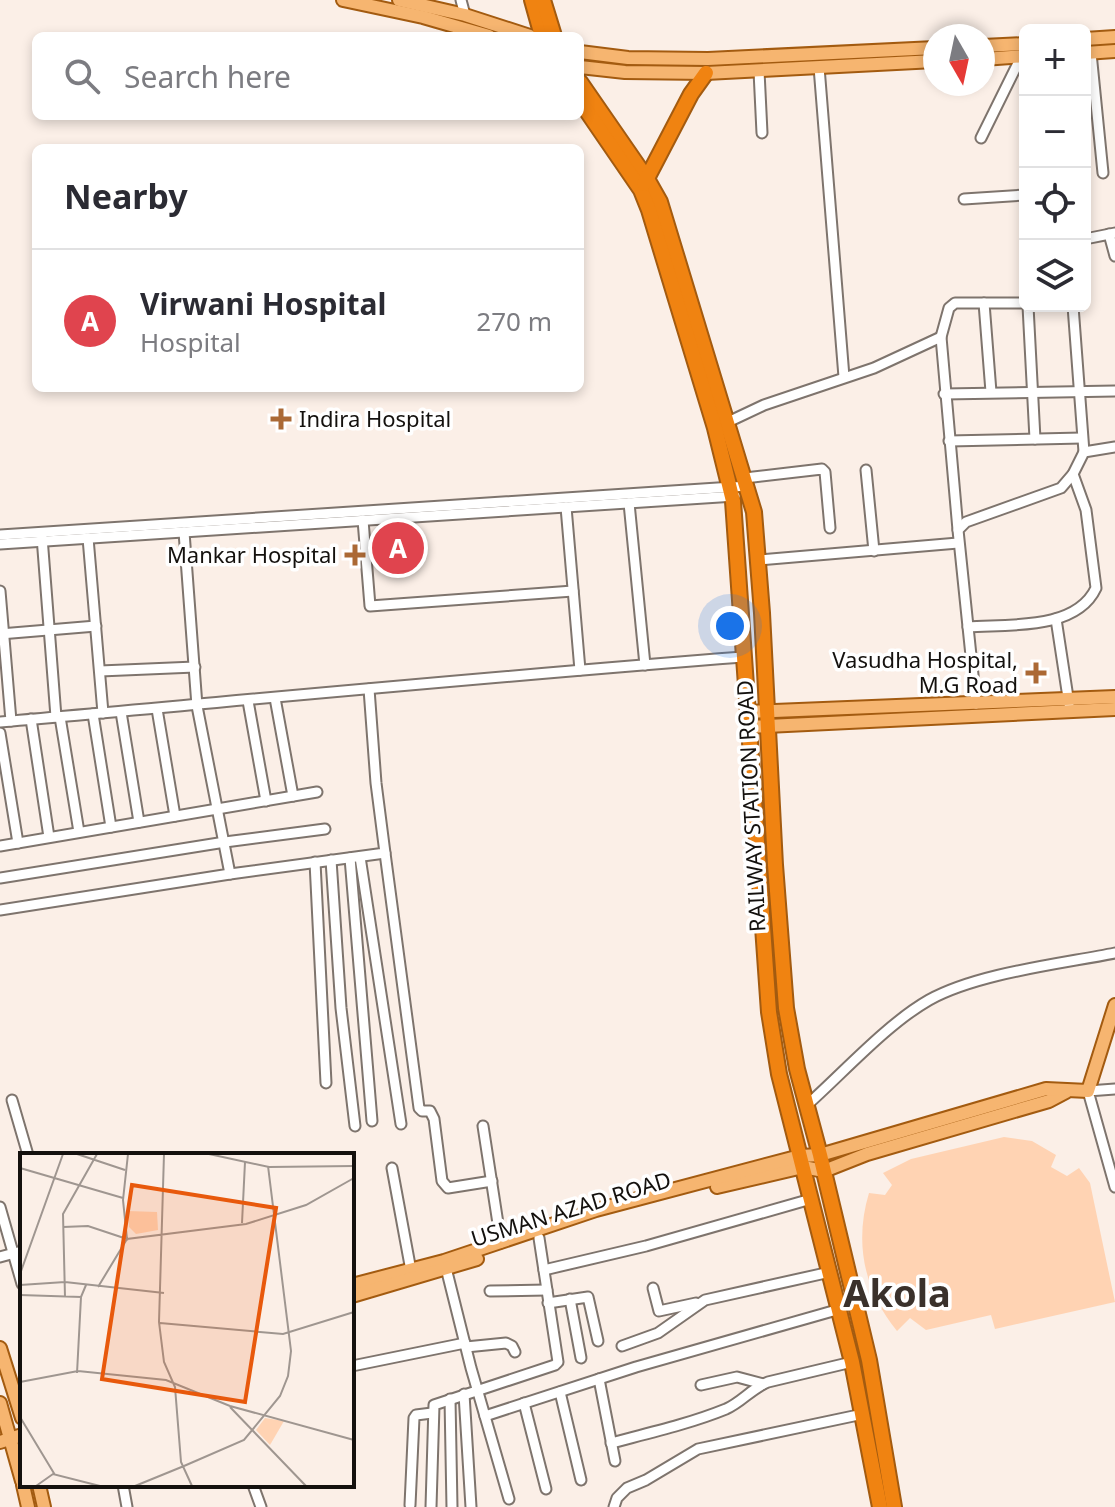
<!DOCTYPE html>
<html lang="en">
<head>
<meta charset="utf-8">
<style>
	:root { --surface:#fff; --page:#f2f2f3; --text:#2b2b33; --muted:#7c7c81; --line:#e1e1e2; --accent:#ea580c }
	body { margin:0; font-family:"Noto Sans",sans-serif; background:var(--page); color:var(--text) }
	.controls { position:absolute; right:24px; top:24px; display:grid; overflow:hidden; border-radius:12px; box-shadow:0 4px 12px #0003 }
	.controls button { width:72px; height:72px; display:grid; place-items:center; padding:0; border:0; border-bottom:2px solid var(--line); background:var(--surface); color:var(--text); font:40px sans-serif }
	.compass { position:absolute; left:923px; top:24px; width:72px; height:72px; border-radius:50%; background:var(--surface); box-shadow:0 4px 12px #0003; rotate:171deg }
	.you { position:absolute; left:730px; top:626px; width:28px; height:28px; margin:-20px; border:6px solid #fff; border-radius:50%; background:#1a73e8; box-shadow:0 0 0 12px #1a73e833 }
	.badge { display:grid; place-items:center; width:52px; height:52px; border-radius:50%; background:var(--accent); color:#fff; font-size:26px; font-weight:700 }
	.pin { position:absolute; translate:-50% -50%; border:4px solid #fff; box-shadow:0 2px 8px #0006 }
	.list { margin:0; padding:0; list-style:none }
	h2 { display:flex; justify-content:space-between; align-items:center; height:104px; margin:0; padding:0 32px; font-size:34px }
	h2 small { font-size:26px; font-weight:400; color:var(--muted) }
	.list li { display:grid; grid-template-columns:52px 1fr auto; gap:24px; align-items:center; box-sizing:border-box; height:144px; padding:0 32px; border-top:2px solid var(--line) }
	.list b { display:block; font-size:30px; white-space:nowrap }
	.list p { margin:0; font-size:26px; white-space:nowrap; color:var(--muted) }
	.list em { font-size:26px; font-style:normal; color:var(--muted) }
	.icon { flex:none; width:44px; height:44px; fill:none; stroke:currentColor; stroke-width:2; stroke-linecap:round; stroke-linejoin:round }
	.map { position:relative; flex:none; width:1115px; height:1507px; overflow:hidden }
	.search { position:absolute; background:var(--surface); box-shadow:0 4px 12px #0003; left:32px; top:32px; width:552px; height:88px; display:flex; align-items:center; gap:20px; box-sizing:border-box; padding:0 28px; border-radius:12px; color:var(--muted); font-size:30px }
	.panel { position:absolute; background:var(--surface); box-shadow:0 4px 12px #0003; left:32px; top:144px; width:552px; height:248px; border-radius:12px }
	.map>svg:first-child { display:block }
	.grass { fill:#ffd3b3 }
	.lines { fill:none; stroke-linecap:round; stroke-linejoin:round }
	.minor-casing { stroke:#7e746d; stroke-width:13 }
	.major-casing { stroke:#a35b10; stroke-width:16 }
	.highway-casing { stroke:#a35b10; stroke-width:18 }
	.minor { stroke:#fff; stroke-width:9 }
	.major { stroke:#f6b570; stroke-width:12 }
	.highway { stroke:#f08311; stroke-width:14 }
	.poi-dot { fill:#ab6935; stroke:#fff; stroke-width:3 }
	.labels { text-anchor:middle; stroke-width:7; stroke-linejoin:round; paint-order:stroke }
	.poi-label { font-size:22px; fill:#14110e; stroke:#fff; text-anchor:end }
	.street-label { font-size:22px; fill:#14110e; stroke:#fff }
	.town-label { font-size:38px; font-weight:bold; fill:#3a312b; stroke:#fff }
	.inset-road { fill:none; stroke:#9f9690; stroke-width:2 }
	.view { fill:#e8590c; fill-opacity:0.15; stroke:#e8590c; stroke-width:4 }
	.inset-edge { fill:none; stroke:#14110e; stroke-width:4 }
</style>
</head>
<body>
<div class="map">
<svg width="1115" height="1507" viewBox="0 0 1115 1507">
	<rect width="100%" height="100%" fill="#fbefe7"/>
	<path class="grass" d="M 1004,1137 L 1032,1141 L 1056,1155 L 1051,1167 L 1067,1176 L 1079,1168 L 1090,1183 L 1115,1302 L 995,1329 L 991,1315 L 926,1330 L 910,1318 L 897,1331 C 864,1290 854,1243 869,1193 L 885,1195 L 892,1185 L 883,1173 L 911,1159 Z"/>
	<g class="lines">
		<g class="minor-casing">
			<g id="minor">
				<path d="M 461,0 L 465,15"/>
				<path d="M 1091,53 L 1103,173"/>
				<path d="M 819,67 L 844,377"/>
				<path d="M 759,71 L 762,133"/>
				<path d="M 981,138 L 1024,51"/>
				<path d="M 964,199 L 1025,195"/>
				<path d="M 1109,234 L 1115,256"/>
				<path d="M 1085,239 L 1115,233"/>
				<path d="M 984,303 L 991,392"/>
				<path d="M 1028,306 L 1035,439"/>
				<path d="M 1073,306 L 1084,452"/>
				<path d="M 944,394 L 1115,391"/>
				<path d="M 728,422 L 764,405 L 874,368 L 941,337"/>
				<path d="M 949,441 L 1082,438"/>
				<path d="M 866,470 L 874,551"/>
				<path d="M 745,478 L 822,469 L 825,472 L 830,528"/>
				<path d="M 629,503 L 645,665"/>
				<path d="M 566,507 L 580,670"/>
				<path d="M 363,520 L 370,606 L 573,591"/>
				<path d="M 958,530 L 941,337 L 949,308 L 955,303 L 1025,303"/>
				<path d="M 0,535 L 748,486"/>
				<path d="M 42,537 L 56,717"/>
				<path d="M 88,538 L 103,713"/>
				<path d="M 0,544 L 735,496"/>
				<path d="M 758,560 L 958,543"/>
				<path d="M 0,591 L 11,721"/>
				<path d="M 1056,619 L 1069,704"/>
				<path d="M 968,627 C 1007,624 1076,631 1096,588 L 1086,510 L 1073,474"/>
				<path d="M 0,634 L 96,626"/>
				<path d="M 100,671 L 195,667"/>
				<path d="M 275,698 L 293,796"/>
				<path d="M 248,701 L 266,801"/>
				<path d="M 976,704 L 958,530 L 966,522 L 1061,488 L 1073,474 L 1084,452 L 1115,447"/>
				<path d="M 157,709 L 175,816"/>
				<path d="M 121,712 L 139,822"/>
				<path d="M 93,714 L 111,827"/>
				<path d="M 60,717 L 79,832"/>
				<path d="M 31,719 L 49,837"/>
				<path d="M 0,722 C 248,700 495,676 743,657"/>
				<path d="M 0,733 L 18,843"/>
				<path d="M 0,846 L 317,792"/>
				<path d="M 385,853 L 419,1108 L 422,1111 L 430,1111 L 434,1119 L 442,1181 L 448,1188 L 492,1181"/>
				<path d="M 360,857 L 401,1124"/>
				<path d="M 350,858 L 372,1121"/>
				<path d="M 331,860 L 341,1008 L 355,1126"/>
				<path d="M 315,862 L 326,1083"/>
				<path d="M 230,874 L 385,853 L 376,783 L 369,689"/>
				<path d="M 0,878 L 225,842 L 325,829"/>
				<path d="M 0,910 L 230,874 L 197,706 L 184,532"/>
				<path d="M 1115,1089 L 1088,1091 L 1115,1187"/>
				<path d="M 12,1100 L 28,1155"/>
				<path d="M 807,1105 C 844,1072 887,1024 929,1000 C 978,973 1060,964 1115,953"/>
				<path d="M 483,1126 L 501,1243"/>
				<path d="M 392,1168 L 412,1276"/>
				<path d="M 0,1207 L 22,1284"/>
				<path d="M 0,1257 L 22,1251"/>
				<path d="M 445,1264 L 471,1368 L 509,1499"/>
				<path d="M 544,1270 L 646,1246 L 811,1199"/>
				<path d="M 653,1288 L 659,1311 L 696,1303"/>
				<path d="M 490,1291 L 547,1290"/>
				<path d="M 570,1299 L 581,1358"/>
				<path d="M 548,1303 L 588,1297 L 598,1341"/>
				<path d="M 622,1346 L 658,1333 L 705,1300 L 830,1272"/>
				<path d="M 466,1347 L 506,1343 L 512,1346 L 515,1352"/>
				<path d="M 352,1366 L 465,1343"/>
				<path d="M 599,1379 L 615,1461"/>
				<path d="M 701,1385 L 737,1377 L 763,1384"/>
				<path d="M 560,1392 L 581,1480"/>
				<path d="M 464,1394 L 471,1507"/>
				<path d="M 450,1399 L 452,1507"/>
				<path d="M 524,1403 L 546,1489"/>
				<path d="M 485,1416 L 636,1367 L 840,1309"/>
				<path d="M 611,1443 C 649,1433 689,1424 726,1409 C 742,1402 752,1388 768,1382 L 852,1362"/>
				<path d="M 123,1485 L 127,1507"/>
				<path d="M 253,1485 L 261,1507"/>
				<path d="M 410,1505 L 414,1418 L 416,1415 L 432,1413"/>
				<path d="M 431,1507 L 434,1405 L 555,1365 L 558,1362 L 539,1238"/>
				<path d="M 614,1507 L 617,1498 L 627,1488 L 646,1480 L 698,1449 L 863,1414"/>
			</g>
		</g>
		<g class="major-casing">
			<g id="major">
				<path d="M 343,0 L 423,17 L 489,36"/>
				<path d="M 399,0 L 465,15 L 530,36"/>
				<path d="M 1085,39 L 1115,37"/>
				<path d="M 983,46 L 1025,44"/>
				<path d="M 580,52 L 628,58 L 708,59 L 935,48"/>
				<path d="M 1085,53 L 1115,51"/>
				<path d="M 983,59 L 1025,56"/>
				<path d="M 580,67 L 625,72 L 706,73 L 935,61"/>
				<path d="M 747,712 L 1115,697"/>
				<path d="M 748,727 L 1115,709"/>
				<path d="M 717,1187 L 803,1167 L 824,1171 L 867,1154 L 1049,1101 L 1066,1092"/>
				<path d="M 352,1285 L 444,1261 L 596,1210 L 800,1156 L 820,1155 L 1046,1089 L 1088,1091 L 1115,1005"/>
				<path d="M 352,1296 L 477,1259"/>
				<path d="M 0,1348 L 22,1418"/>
				<path d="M 0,1403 L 22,1481"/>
				<path d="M 0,1442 L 22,1435"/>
				<path d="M 23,1485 L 28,1507"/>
				<path d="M 39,1485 L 44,1507"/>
			</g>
		</g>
		<g class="highway-casing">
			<g id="highway">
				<path d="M 532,0 L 542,36"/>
				<path d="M 543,0 L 554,36"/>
				<path d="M 580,82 L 647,179 L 660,202 L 754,512 L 762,613 L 775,865 L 786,1008 L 797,1069 L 820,1155 L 869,1360 L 894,1507"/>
				<path d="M 580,101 L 641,190 L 649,210 L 715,428 L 733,501 L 769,1012 L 779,1074 L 852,1362 L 880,1507"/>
				<path d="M 644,184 L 691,94 L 706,73"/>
			</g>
		</g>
		<use href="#minor" class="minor"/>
		<use href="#major" class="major"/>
		<use href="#highway" class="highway"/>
	</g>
	<g class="poi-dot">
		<path d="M277 407h8v8h8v8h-8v8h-8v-8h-8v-8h8z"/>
		<path d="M351 543h8v8h8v8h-8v8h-8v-8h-8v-8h8z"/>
		<path d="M1032 661h8v8h8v8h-8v8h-8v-8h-8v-8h8z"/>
	</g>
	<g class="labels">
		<g class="poi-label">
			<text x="299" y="427" text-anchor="start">Indira Hospital</text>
			<text x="337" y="563">Mankar Hospital</text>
			<text x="1018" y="668">Vasudha Hospital,<tspan x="1018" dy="25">M.G Road</tspan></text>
		</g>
		<g class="street-label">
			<text transform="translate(751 806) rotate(-93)" y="8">RAILWAY STATION ROAD</text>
			<text transform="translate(571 1209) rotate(-17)" y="8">USMAN AZAD ROAD</text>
		</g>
		<g class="town-label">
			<text x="897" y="1307">Akola</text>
		</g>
	</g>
	<g transform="translate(20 1153)">
		<rect width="334" height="334" fill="#fbefe7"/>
		<path d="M 108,58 L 137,59 L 138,77 L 116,81 L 109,74 Z" fill="#ffd3b3"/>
		<path d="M 245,265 L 264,268 L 250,292 L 236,277 Z" fill="#ffd3b3"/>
		<path class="inset-road" d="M 57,1 L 105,17M 144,1 L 139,169 L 144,209 L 155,234 L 161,309 L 172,333M 189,1 L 249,14 L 334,13M 0,15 L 103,45M 222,70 L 225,9M 43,74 L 68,73 L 107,86 L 103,47 L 108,1M 0,121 L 43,1M 0,132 L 45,129 L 144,140M 78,134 L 107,86 L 226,71 L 286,52 L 334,25M 0,142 L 61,144 L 66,132M 45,144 L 43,61 L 77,1M 140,170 L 263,181 L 334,159M 57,220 L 61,144M 0,229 L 58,218 L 146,227 L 210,253 L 334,287M 210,254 L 286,333M 0,264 L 35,322M 164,313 L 224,287 L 260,243 L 268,223 L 271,198 L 248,13M 16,333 L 33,321 L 80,333M 115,333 L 164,313"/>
		<path class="view" d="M 112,32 L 256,55 L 225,249 L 82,226 Z"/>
		<rect width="334" height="334" class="inset-edge"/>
	</g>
</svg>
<div class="controls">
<button>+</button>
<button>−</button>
<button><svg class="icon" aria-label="locate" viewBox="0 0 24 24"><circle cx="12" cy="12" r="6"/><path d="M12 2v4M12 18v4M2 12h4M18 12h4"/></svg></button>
<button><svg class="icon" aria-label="layers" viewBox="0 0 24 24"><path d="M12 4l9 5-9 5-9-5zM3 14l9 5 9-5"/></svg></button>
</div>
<svg class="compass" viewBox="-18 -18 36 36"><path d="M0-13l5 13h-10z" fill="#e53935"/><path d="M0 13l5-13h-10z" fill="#7c7c81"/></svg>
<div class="you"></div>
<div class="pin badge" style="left:398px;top:548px;background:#e0444e">A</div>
<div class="search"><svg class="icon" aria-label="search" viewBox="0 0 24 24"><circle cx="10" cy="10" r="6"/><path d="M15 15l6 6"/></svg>Search here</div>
<section class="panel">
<h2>Nearby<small></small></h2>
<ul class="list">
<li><span class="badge" style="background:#e0444e">A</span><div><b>Virwani Hospital</b><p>Hospital</p></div><em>270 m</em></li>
</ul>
</section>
</div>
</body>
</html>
